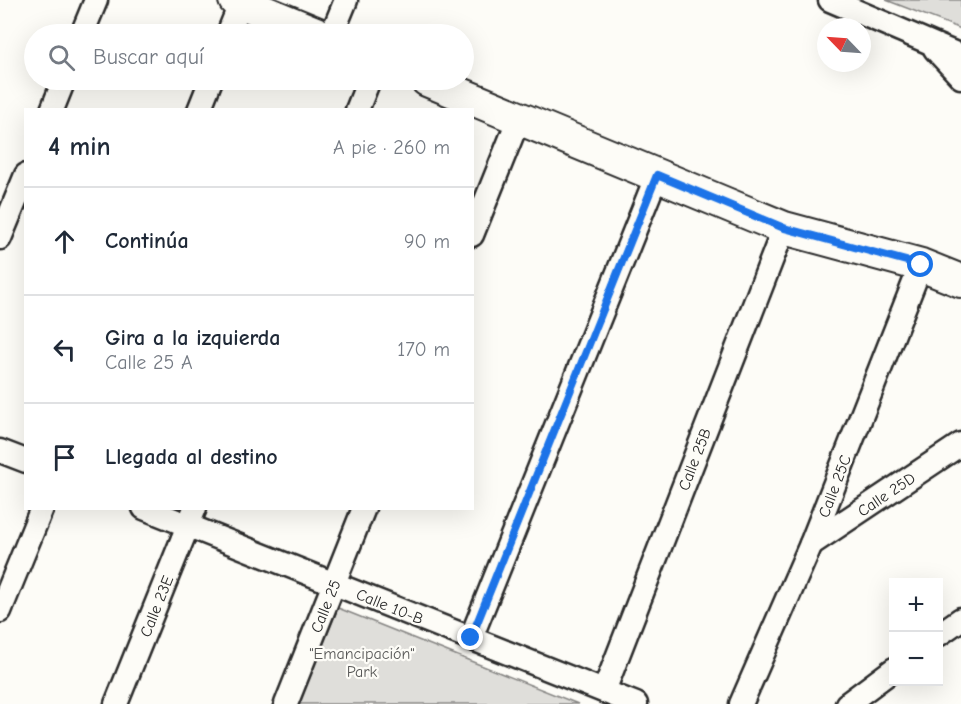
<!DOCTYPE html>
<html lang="es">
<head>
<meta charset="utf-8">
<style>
	:root { --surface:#fff; --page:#f2f2f3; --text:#1f2937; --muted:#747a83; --line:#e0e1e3 }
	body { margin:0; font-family:"Comic Neue",sans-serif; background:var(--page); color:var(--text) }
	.controls { position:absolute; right:18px; bottom:18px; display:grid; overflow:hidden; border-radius:0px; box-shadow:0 6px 24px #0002 }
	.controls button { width:54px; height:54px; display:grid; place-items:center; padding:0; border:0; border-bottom:2px solid var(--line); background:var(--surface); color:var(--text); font:30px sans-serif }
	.compass { position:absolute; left:817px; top:18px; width:54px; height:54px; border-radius:50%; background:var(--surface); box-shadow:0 6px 24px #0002; rotate:295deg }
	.stop { position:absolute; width:18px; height:18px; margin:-14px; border:4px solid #1a73e8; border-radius:50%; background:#fff }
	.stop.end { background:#1a73e8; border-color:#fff; box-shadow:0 2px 6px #0008 }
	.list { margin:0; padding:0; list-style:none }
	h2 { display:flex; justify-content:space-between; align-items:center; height:78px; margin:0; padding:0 24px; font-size:26px }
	h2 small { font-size:20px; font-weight:400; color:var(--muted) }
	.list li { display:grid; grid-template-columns:39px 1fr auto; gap:18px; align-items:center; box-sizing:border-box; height:108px; padding:0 24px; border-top:2px solid var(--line) }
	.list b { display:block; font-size:22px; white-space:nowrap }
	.list p { margin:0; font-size:20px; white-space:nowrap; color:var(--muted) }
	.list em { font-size:20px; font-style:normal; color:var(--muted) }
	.icon { flex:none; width:33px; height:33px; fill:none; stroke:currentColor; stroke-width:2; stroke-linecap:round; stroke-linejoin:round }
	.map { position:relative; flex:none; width:961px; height:704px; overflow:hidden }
	.search { position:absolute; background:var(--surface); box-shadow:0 6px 24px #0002; left:24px; top:24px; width:450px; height:66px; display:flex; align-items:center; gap:15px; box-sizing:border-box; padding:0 21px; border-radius:33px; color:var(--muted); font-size:22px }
	.panel { position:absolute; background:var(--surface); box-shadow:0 6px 24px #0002; left:24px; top:108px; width:450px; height:402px; border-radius:0px }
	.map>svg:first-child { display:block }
	.green { fill:#dfdeda; stroke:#858482; stroke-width:1.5 }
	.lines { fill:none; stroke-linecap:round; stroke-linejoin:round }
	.street-casing { stroke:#2b2b2b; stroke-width:27 }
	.secondary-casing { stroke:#2b2b2b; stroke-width:36 }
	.street { stroke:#fdfcf7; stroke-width:22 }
	.secondary { stroke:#fdfcf7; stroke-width:32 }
	.route { stroke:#1a73e8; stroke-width:8 }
	.labels { text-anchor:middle; stroke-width:4.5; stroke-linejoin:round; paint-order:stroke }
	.street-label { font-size:16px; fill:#2b2b2b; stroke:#fdfcf7 }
	.park-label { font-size:16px; fill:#585857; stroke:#fdfcf7 }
</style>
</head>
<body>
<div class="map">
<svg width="961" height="704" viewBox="0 0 961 704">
	<rect width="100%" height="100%" fill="#fdfcf7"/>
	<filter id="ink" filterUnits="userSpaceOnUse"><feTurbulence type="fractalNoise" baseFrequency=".0167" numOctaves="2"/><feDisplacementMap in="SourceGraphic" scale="12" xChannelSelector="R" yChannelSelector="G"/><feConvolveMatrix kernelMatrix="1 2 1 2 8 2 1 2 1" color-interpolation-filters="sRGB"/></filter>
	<g filter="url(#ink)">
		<g class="green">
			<path d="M 886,0 L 961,0 L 961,29 Z"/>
			<path d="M 338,608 L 578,704 L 299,704 Z"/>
		</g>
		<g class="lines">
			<g class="street-casing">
				<g id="street">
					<path d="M 830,0 L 961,56"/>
					<path d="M 82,34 L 96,0"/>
					<path d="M 228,34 L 241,2"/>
					<path d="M 332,34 L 346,0"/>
					<path d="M 935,49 L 961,77"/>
					<path d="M 52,110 L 64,80"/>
					<path d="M 199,110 L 211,80"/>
					<path d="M 357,110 L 369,80"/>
					<path d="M 472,235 L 519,118"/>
					<path d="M 0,238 L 26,175"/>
					<path d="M 0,451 L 26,461"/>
					<path d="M 144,508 L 636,704"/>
					<path d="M 811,544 L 961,444"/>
					<path d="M 0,611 L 42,508"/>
					<path d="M 938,635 L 961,619"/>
					<path d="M 471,638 L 657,175"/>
					<path d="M 604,691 L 784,228"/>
					<path d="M 116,704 L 195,508"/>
					<path d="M 286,704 L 364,508"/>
					<path d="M 741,704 L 811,544 L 921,265"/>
					<path d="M 847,704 L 894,669"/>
				</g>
			</g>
			<g class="secondary-casing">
				<g id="secondary">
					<path d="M 235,0 L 318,34"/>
					<path d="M 427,80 L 784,228 L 921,265 L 961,281"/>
				</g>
			</g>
			<use href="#street" class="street"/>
			<use href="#secondary" class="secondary"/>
		</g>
	</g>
	<g class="lines" filter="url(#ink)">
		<path class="route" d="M 471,638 L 657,175 L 784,228 L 921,265"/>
	</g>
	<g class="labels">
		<g class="street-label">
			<text transform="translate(694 459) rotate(-69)" y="6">Calle 25B</text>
			<text transform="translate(834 486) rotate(-69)" y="6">Calle 25C</text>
			<text transform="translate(886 494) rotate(-34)" y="6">Calle 25D</text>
			<text transform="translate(156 606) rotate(-68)" y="6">Calle 23E</text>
			<text transform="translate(325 606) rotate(-68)" y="6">Calle 25</text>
			<text transform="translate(390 606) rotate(22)" y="6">Calle 10-B</text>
		</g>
		<g class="park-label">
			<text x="362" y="659">"Emancipación"<tspan x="362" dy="18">Park</tspan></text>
		</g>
	</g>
</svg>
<div class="controls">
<button>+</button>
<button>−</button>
</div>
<svg class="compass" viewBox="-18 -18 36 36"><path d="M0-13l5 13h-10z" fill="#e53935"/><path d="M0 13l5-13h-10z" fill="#747a83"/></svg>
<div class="stop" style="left:921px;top:265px"></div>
<div class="stop end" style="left:471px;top:638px"></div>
<div class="search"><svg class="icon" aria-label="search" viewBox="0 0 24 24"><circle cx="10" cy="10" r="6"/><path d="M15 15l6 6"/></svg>Buscar aquí</div>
<section class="panel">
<h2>4 min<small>A pie · 260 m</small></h2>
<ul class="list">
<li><svg class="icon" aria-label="ahead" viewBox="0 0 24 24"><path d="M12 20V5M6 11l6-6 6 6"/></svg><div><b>Continúa</b></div><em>90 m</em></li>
<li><svg class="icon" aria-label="left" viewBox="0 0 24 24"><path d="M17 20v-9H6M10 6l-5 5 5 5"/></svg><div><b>Gira a la izquierda</b><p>Calle 25 A</p></div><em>170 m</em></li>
<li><svg class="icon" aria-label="arrive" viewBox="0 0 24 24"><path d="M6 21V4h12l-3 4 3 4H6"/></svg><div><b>Llegada al destino</b></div></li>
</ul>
</section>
</div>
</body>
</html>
